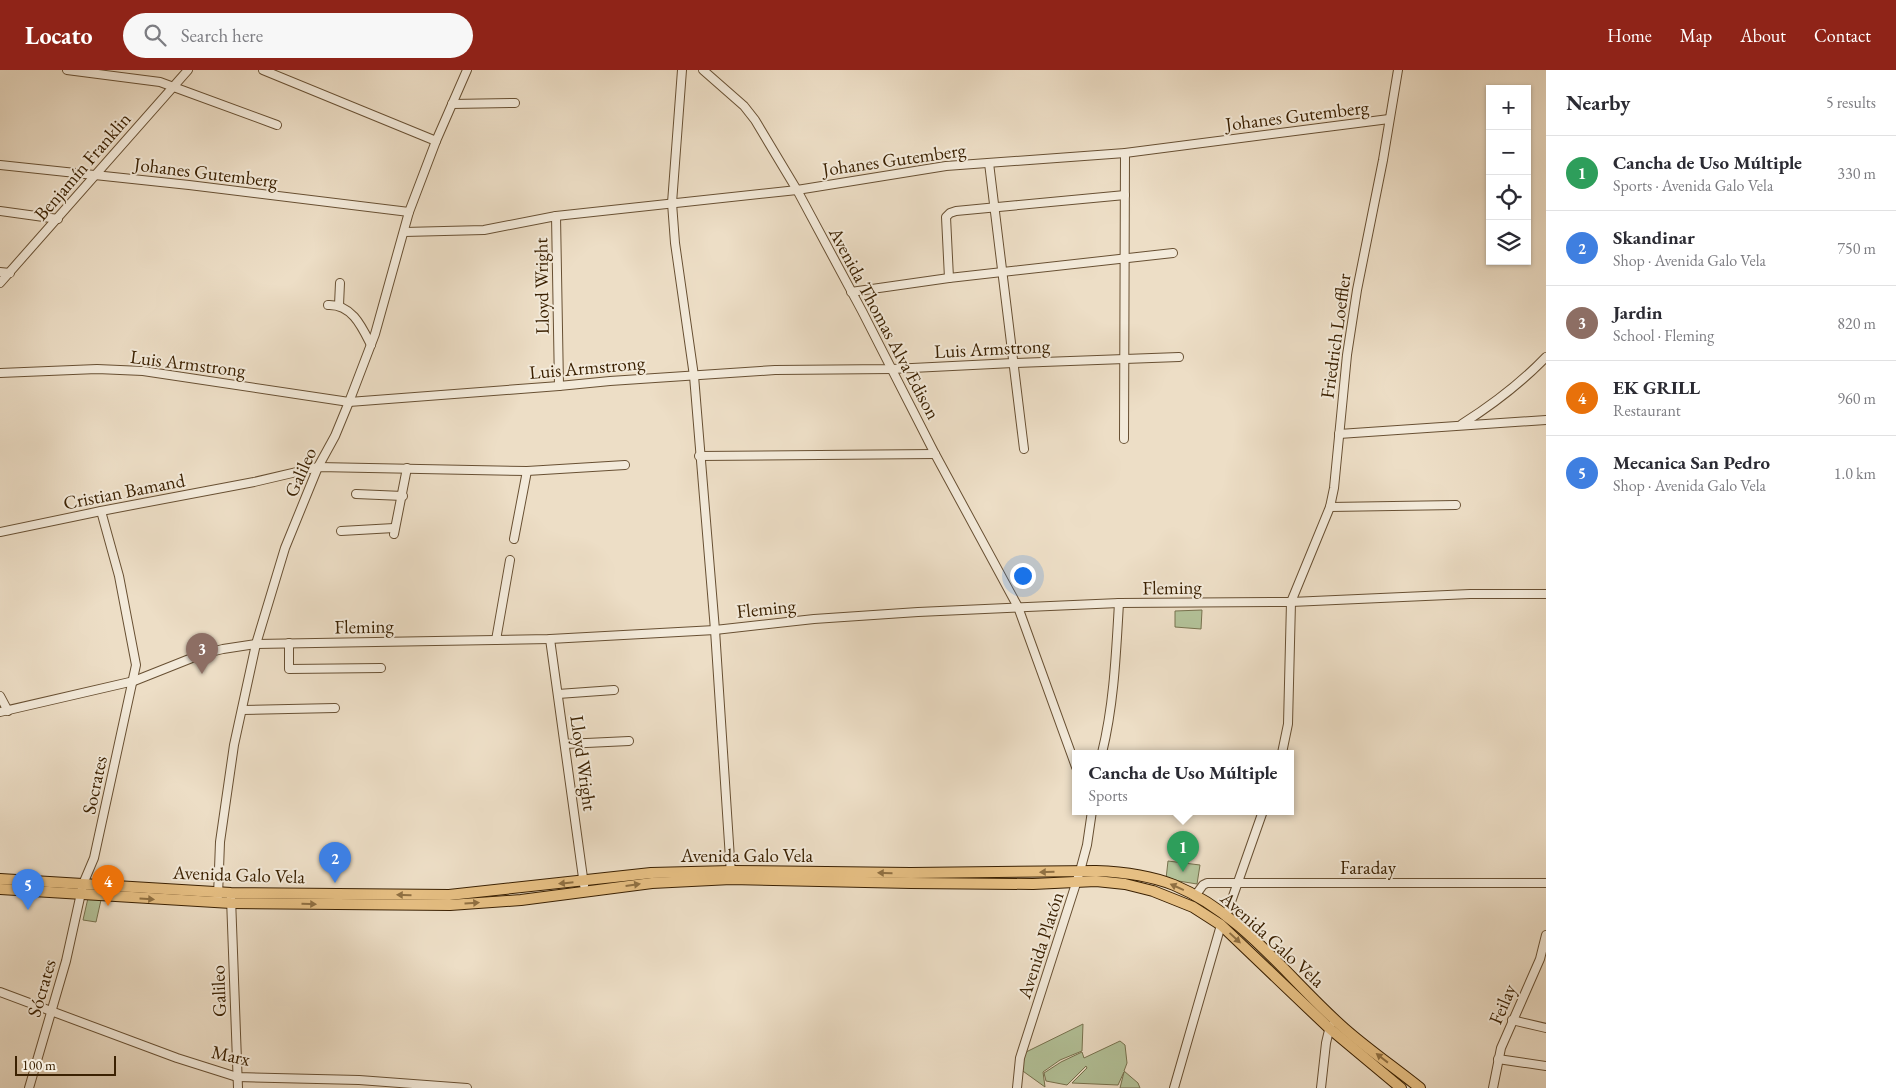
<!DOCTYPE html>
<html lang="en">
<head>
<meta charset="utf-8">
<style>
	:root { --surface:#fff; --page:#f7f7f7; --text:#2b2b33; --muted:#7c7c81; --line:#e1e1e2; --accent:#8f2418 }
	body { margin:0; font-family:"EB Garamond",serif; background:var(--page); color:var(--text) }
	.controls { position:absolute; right:15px; top:15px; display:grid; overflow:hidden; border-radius:0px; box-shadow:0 1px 4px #0004 }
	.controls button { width:45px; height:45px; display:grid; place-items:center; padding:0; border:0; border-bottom:1px solid var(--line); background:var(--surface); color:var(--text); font:25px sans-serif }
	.scale { position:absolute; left:15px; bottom:12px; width:101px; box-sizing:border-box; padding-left:5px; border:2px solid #3b2102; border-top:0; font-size:14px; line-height:18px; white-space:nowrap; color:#3b2102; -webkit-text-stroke:4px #f3eada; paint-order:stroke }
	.you { position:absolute; left:1022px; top:505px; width:18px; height:18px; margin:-12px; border:4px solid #fff; border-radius:50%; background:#1a73e8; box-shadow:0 0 0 8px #1a73e833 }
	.badge { display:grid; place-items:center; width:32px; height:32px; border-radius:50%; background:var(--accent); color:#fff; font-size:16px; font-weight:700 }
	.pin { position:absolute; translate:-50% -41px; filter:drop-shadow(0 1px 2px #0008) }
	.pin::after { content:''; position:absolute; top:26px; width:18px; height:15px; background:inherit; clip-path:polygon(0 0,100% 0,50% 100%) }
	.popup { position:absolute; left:1072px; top:680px; width:222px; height:65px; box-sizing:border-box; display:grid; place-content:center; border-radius:0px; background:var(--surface); filter:drop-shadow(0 1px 4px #0005); font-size:16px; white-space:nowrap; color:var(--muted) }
	.popup b { font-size:19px; color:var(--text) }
	.popup::after { content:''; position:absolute; left:50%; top:100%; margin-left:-10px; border:10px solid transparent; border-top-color:var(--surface) }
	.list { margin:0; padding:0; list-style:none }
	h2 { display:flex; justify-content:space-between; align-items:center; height:65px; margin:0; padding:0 20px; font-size:21px }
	h2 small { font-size:16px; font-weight:400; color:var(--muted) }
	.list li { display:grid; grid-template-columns:32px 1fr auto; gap:15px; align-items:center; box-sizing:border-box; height:75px; padding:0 20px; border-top:1px solid var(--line) }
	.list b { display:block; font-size:19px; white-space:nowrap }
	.list p { margin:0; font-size:16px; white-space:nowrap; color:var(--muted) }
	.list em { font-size:16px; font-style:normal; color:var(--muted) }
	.icon { flex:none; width:28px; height:28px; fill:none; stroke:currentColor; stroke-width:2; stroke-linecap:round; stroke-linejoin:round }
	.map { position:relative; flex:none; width:1546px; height:1018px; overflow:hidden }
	header { display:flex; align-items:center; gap:30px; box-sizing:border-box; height:70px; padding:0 25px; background:var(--accent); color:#fff }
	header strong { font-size:24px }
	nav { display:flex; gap:28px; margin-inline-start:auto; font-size:18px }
	.search { width:350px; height:45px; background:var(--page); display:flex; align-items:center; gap:12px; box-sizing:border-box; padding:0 18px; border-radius:28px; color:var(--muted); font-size:19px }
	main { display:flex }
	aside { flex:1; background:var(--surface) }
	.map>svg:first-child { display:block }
	.green { fill:#b3c299; stroke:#77724e }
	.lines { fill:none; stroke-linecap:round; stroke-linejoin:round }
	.minor-casing { stroke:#685033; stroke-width:10 }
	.major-casing { stroke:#3b2102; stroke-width:12 }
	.minor { stroke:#f3eada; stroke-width:8 }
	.major { stroke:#e6bf83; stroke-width:10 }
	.oneway { fill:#907042 }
	.labels { text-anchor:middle; stroke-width:4; stroke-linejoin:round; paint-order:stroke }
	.street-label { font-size:19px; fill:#3b2102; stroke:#f3eada }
</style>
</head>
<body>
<header>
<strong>Locato</strong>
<div class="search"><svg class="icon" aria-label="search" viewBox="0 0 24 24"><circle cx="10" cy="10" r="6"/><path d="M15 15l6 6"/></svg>Search here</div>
<nav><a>Home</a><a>Map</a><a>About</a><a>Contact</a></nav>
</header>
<main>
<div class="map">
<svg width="1546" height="1018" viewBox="0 0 1546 1018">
	<rect width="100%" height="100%" fill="#eddec6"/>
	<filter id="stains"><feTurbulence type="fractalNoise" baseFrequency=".004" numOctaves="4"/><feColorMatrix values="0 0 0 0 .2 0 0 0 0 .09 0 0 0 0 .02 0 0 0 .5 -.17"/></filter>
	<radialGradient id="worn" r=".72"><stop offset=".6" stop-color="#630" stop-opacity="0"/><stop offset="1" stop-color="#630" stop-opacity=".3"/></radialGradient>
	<g class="green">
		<path d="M 1202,540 L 1201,559 L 1175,557 L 1175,541 Z"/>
		<path d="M 1168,791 L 1200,795 L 1197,814 L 1166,809 Z"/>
		<path d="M 88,828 L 101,830 L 96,852 L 83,850 Z"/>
		<path d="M 1083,954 L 1082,981 L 1060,990 L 1043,1002 L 1045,1017 L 1020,999 L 1024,983 Z"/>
		<path d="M 1120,971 L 1125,975 L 1127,993 L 1124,1001 L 1138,1013 L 1140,1018 L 1120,1018 L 1124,1002 L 1118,1015 L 1072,1013 L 1087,998 L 1086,996 L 1067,1015 L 1046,1011 L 1044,1003 L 1061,992 L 1082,982 L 1084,988 Z"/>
	</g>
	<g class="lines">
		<g class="minor-casing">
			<g id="minor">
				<path d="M 67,0 L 160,12 L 277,55"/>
				<path d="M 263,0 L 436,71"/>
				<path d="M 682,0 L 672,133 L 675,173 L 694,306 L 715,560 L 731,804"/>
				<path d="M 703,0 L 744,36 L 755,50 L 797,120 L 862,241 L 935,384 L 1018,537 L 1076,697"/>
				<path d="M 452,34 L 515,33"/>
				<path d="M 989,93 L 1024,379"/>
				<path d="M 0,95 L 189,115 L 409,142"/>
				<path d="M 0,141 L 58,149"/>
				<path d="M 556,146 L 559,316"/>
				<path d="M 404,162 L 484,160 L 556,146 L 797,120 L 946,96 L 1125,83 L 1389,49"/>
				<path d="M 0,202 L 10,203"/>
				<path d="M 949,208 L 946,147 L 950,143 L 956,141 L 1125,125"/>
				<path d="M 0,213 L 188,0"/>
				<path d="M 851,222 L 949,208 L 1173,183"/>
				<path d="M 328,235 C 352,234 362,257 371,275"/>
				<path d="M 339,235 L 340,213"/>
				<path d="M 0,303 L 97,299 L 143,301 L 349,332 L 559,316 L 610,311 L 775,300 L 892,299 L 1013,293 L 1179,287"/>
				<path d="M 1462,354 C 1492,335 1521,313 1546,287"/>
				<path d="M 1339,364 L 1546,350"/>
				<path d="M 1124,369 L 1125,83"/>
				<path d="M 699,386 L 935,384"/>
				<path d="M 356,424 L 403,426"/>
				<path d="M 1330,437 L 1456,435"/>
				<path d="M 341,461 L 394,458"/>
				<path d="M 0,462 L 101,441 L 254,412 L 318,397 L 527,401 L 625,395"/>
				<path d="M 394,464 L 407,398"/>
				<path d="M 514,469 L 527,401"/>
				<path d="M 550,569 L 584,815"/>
				<path d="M 496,570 L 510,490"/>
				<path d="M 289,573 L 289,599 L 381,598"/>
				<path d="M 558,624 L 614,620"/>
				<path d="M 0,626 L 8,641"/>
				<path d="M 242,640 L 335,638"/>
				<path d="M 0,642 L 134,611 L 202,584 L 223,579 L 256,574 L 550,569 L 715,560 L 814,549 L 918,542 L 1119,533 L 1291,532 L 1470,524 L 1546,524"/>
				<path d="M 565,674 L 629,671"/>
				<path d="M 1102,683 C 1114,634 1116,584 1119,533"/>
				<path d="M 1282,683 L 1288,654 L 1291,532 L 1330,437 L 1334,418 L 1347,285 L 1357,220 L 1383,90 L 1398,0"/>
				<path d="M 218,826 L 220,772 L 234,675 L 256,574 L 285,478 L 318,397 L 335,366 L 349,332 L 375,264 L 409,142 L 436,71 L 467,0"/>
				<path d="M 1195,826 L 1203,815 L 1207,813 L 1546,813"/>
				<path d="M 231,828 L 238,1018"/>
				<path d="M 1226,846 L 1263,741"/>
				<path d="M 0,922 L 177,988 L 237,1007 L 359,1010 L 467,1018"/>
				<path d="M 1512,950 L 1546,958"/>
				<path d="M 1498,989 L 1546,996"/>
				<path d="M 29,1018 L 66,891 L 83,814 L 94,788 L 136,595 L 119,506 L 101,441"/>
				<path d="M 1017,1018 L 1020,988 L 1080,801 L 1087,775 L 1092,741"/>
				<path d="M 1174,1018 L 1221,855"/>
				<path d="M 1321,1018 L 1326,973 L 1330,956"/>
				<path d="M 1493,1018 L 1501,978 L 1540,889 L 1546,865"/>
			</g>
		</g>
		<g class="major-casing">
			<g id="major">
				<path d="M 0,809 L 231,823 L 449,825 L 651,803 L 731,801 L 911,803 L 1096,801 C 1123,802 1149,805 1174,815 C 1244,844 1290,911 1345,959 C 1369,980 1395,998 1420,1018"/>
				<path d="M 0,819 L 231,833 L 450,835 L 521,830 L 652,813 L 731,809 L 911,813 L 1033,814 L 1096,811 L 1125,814 L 1153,821 L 1193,837 L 1221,855 L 1329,958 L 1401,1018"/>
			</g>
		</g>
		<use href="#minor" class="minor"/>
		<use href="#major" class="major"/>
	</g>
	<defs><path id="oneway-solid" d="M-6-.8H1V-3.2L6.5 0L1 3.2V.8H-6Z" transform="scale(1.25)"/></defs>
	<g class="oneway">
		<use href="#oneway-solid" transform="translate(1047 802) rotate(179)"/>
		<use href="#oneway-solid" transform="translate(885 803) rotate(-179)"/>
		<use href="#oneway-solid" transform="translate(566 813) rotate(174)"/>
		<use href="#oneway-solid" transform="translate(633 815) rotate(-8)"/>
		<use href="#oneway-solid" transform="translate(1177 817) rotate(-156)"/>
		<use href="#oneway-solid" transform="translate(404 825) rotate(-179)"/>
		<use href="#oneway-solid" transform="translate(147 829) rotate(3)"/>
		<use href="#oneway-solid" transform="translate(472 833) rotate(-4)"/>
		<use href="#oneway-solid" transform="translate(309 834) rotate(1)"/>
		<use href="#oneway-solid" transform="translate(1235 868) rotate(43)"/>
		<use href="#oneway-solid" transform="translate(1382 988) rotate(-142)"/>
	</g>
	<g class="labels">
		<g class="street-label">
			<text transform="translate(1297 45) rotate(-7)" y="7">Johanes Gutemberg</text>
			<text transform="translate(894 89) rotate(-8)" y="7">Johanes Gutemberg</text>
			<text transform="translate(82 96) rotate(-49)" y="7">Benjamín Franklin</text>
			<text transform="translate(206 102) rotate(7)" y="7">Johanes Gutemberg</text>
			<text transform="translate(541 216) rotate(-91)" y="7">Lloyd Wright</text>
			<text transform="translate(885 253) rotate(62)" y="7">Avenida Thomas Alva Edison</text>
			<text transform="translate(1335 266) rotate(-82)" y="7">Friedrich Loeffler</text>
			<text transform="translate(992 278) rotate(-3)" y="7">Luis Armstrong</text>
			<text transform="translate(188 293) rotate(7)" y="7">Luis Armstrong</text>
			<text transform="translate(587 297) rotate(-5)" y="7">Luis Armstrong</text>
			<text transform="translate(300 402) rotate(-66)" y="7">Galileo</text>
			<text transform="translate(124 421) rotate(-11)" y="7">Cristian Bamand</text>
			<text transform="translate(1172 517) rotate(-1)" y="7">Fleming</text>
			<text transform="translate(766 538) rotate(-6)" y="7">Fleming</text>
			<text transform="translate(364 556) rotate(-1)" y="7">Fleming</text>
			<text transform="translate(584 693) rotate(82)" y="7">Lloyd Wright</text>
			<text transform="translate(94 715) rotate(-78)" y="7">Socrates</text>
			<text x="747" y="792">Avenida Galo Vela</text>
			<text x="1368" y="804">Faraday</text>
			<text transform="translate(239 804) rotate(2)" y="7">Avenida Galo Vela</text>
			<text transform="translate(1273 869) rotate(42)" y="7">Avenida Galo Vela</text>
			<text transform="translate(1040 875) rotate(-72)" y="7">Avenida Platón</text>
			<text transform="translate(41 918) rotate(-74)" y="7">Sócrates</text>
			<text transform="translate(218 921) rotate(-92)" y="7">Galileo</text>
			<text transform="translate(1502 934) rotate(-67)" y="7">Feilay</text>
			<text transform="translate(231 985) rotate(12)" y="7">Marx</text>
		</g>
	</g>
	<rect width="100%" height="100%" filter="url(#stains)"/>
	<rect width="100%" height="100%" fill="url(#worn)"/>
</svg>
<div class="controls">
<button>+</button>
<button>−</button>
<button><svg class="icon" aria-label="locate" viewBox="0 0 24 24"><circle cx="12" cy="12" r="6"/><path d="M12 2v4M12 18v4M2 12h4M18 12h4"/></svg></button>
<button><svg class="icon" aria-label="layers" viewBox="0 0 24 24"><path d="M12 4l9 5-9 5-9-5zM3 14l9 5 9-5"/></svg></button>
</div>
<div class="scale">100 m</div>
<div class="you"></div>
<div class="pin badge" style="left:1183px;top:802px;background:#2e9e5b">1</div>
<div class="popup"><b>Cancha de Uso Múltiple</b>Sports</div>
<div class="pin badge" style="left:335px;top:813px;background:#3f7fe0">2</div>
<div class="pin badge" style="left:202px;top:604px;background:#8d6e63">3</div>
<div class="pin badge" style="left:108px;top:836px;background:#e8710a">4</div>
<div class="pin badge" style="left:28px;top:840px;background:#3f7fe0">5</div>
</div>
<aside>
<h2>Nearby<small>5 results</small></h2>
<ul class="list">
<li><span class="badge" style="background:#2e9e5b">1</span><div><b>Cancha de Uso Múltiple</b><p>Sports · Avenida Galo Vela</p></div><em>330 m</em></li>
<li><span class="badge" style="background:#3f7fe0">2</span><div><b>Skandinar</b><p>Shop · Avenida Galo Vela</p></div><em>750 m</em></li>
<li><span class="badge" style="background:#8d6e63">3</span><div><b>Jardin</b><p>School · Fleming</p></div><em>820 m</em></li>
<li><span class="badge" style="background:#e8710a">4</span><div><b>EK GRILL</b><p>Restaurant</p></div><em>960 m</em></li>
<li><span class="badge" style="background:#3f7fe0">5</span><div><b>Mecanica San Pedro</b><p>Shop · Avenida Galo Vela</p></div><em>1.0 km</em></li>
</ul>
</aside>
</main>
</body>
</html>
